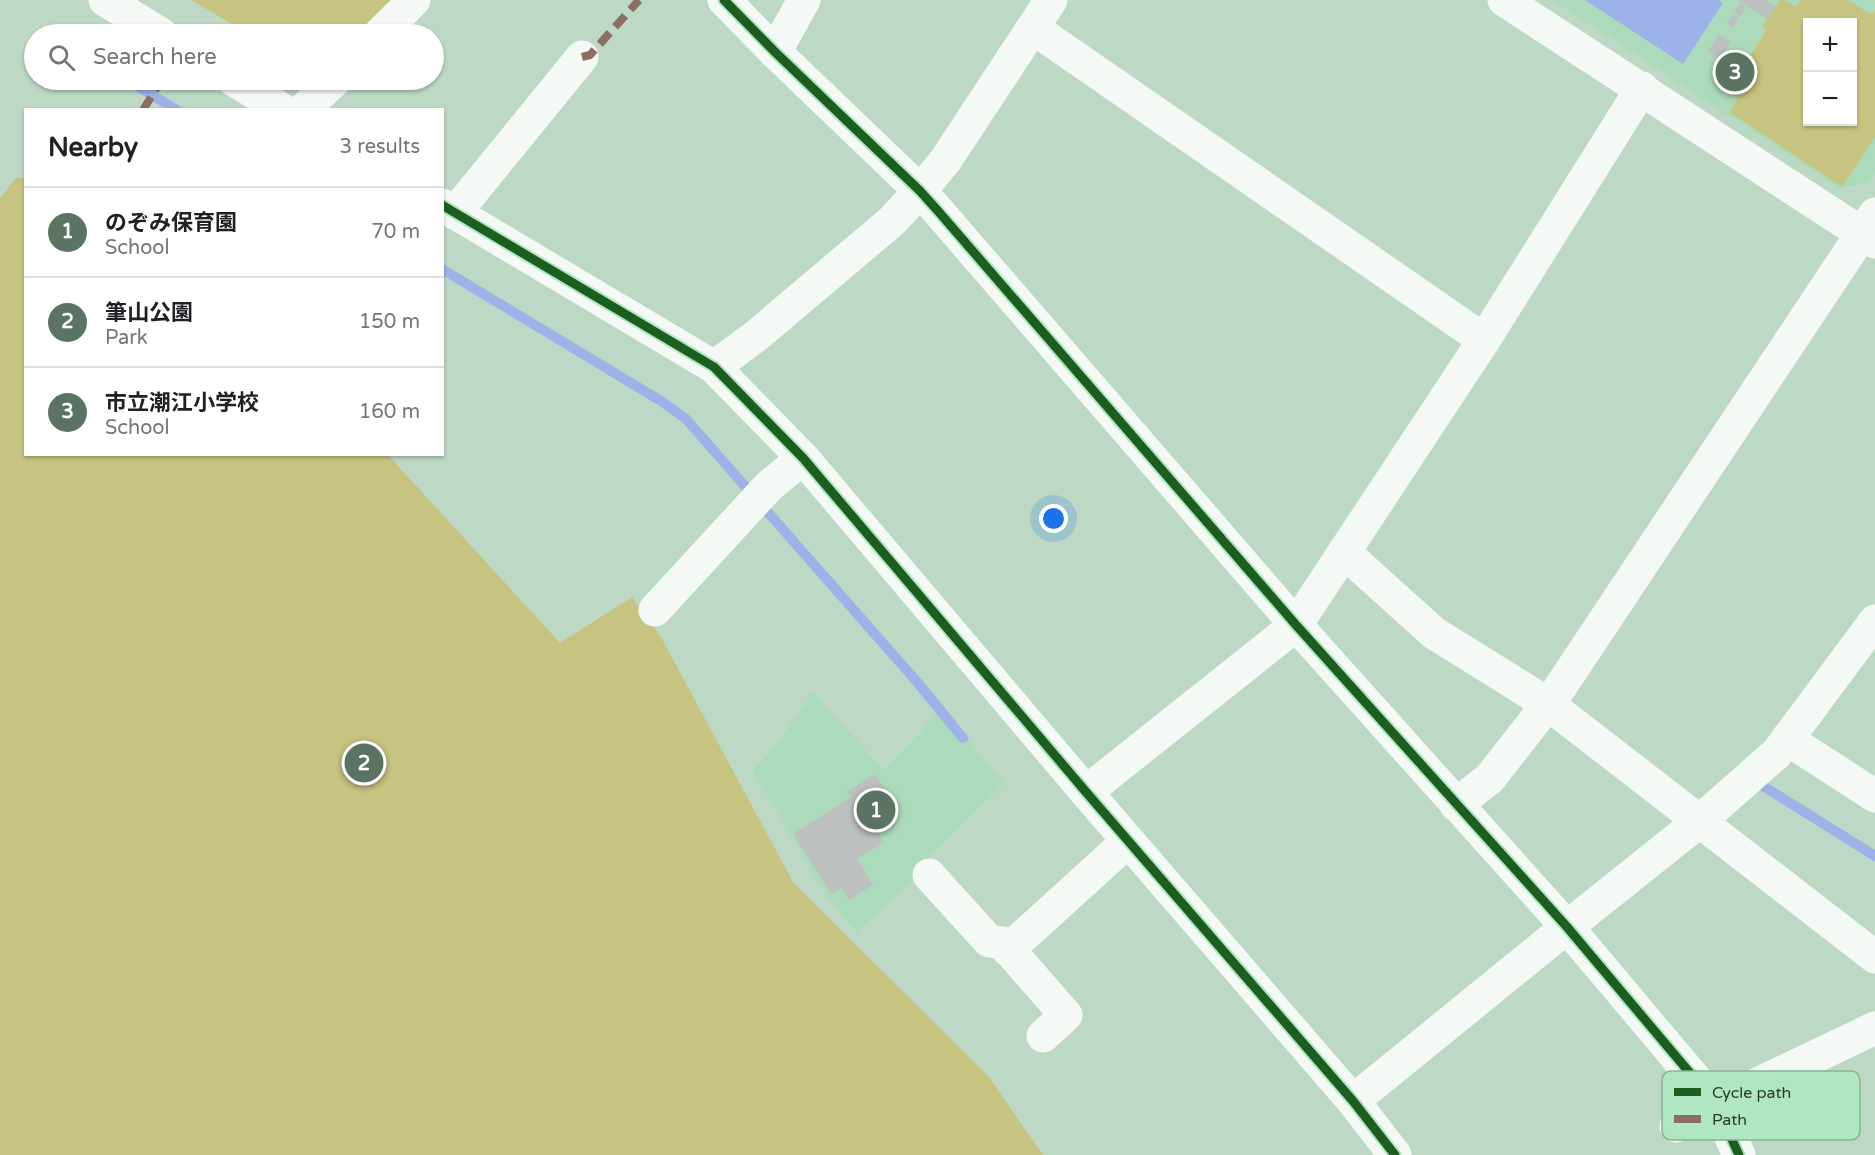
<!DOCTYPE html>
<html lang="en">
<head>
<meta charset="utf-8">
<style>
	:root { --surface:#fff; --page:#f2f2f2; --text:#202124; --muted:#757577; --line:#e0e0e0; --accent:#5b7362 }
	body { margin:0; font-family:"Varela Round","Noto Sans JP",sans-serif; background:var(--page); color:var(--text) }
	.controls { position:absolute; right:18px; top:18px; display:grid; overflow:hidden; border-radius:0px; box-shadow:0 2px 4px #0004 }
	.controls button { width:54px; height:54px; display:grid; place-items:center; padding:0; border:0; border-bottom:2px solid var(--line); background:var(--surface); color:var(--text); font:30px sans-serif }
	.you { position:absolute; left:1054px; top:519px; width:21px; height:21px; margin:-15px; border:4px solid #fff; border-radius:50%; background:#1a73e8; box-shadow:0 0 0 9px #1a73e833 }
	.badge { display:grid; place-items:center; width:39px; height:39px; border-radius:50%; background:var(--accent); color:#fff; font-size:20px; font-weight:700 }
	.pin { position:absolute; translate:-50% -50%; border:3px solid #fff; box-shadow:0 2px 6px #0006 }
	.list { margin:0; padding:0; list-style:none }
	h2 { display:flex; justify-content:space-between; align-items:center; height:78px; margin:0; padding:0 24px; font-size:26px }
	h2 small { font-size:20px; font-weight:400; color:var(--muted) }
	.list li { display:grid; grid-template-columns:39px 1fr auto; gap:18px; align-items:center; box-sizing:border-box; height:90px; padding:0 24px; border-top:2px solid var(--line) }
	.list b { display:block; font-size:22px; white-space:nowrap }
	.list p { margin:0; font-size:20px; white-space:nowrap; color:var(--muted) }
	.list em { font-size:20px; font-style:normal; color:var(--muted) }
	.icon { flex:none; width:33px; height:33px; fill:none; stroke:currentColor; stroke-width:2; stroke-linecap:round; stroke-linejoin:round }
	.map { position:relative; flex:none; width:1875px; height:1155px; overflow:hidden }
	.search { position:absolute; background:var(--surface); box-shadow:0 2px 4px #0004; left:24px; top:24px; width:420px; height:66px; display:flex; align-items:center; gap:15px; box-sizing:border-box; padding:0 21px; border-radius:33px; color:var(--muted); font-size:22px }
	.panel { position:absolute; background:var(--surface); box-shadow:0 2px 4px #0004; left:24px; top:108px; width:420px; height:348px; border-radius:0px }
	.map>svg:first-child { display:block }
	.built { fill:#acdbbb; fill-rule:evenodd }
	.green { fill:#c7c481; fill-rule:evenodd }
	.water { fill:#9db2e9 }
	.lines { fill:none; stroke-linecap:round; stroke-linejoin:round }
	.stream { stroke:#9db2e9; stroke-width:10 }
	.building { fill:#bcc0be }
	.street { stroke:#f5f9f6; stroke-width:33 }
	.secondary { stroke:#f5f9f6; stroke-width:33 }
	.quiet { stroke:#8d6e63; stroke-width:8; stroke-dasharray:15 8; stroke-linecap:butt }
	.cycleway-casing { stroke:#b0e6c0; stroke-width:13 }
	.cycleway { stroke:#1b5e20; stroke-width:9 }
	.key { fill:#b0e6c0; stroke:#87b394; stroke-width:1.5 }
	.key-label { font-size:16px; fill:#263c2d }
</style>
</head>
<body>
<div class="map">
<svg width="1875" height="1155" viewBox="0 0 1875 1155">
	<rect width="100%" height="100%" fill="#bdd9c5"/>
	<g class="built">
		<path d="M 1553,0 L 1875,0 L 1875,173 L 1869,182 L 1839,189 ZM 1808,22 L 1852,22 L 1852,122 L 1808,122 Z"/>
		<path d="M 813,692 L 884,770 L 943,708 L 1004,784 L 929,857 L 933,863 L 856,932 L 828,898 L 752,770 L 772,751 Z"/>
	</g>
	<g class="green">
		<path d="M 191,0 L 392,0 L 358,34 L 249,34 Z"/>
		<path d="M 1780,0 L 1785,0 L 1796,7 L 1801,0 L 1848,0 L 1872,15 L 1875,11 L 1875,137 L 1842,187 L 1729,112 L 1738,98 L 1727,91 L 1766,31 L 1762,27 ZM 1808,22 L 1852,22 L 1852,122 L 1808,122 Z"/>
		<path d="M 17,177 L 26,179 L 26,454 L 388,455 L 560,643 L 632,597 L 662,639 L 793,882 L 989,1077 L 1043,1155 L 0,1155 L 0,198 Z"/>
	</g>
	<path class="water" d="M 1585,0 L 1718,0 L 1723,3 L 1683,64 Z"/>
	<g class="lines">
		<g class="stream">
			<path d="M 127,80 L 177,110"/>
			<path d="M 442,269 L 661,401 L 686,419 L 917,682 L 963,738"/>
			<path d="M 1763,786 L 1875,856"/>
		</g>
	</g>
	<g class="building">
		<path d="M 1738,0 L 1766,0 L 1776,6 L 1767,19 Z"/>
		<path d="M 1740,3 L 1746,8 L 1740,16 L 1734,12 Z"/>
		<path d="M 1733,14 L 1739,18 L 1733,28 L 1727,23 Z"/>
		<path d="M 1719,34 L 1731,42 L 1719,59 L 1708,51 Z"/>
		<path d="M 875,774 L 900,812 L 875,828 L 884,842 L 857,859 L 873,885 L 849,900 L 841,888 L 832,894 L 793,834 L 851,797 L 847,792 Z"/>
	</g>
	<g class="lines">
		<g class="street">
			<path d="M 724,0 L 775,52 L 920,191 L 938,211 L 1296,625 L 1567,927 L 1716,1104 L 1739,1155"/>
			<path d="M 1504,0 L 1875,242"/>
			<path d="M 1033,28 L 1484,340"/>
			<path d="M 380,34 L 414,0"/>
			<path d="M 775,52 L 804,0"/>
			<path d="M 303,110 L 335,80"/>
			<path d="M 455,213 L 582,57"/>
			<path d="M 714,367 L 756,336 L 892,221 L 920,191 L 945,161 L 1051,0"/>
			<path d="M 1344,552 L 1434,633 L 1548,704 L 1875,957"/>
			<path d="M 655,610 L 769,486 L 803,458"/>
			<path d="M 1787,739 L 1875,796"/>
			<path d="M 1086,792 L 1296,625 L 1484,340 L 1642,88"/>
			<path d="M 1456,805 L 1490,778 L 1555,695 L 1875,214"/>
			<path d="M 929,875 L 989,941 L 1003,943 L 1066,1015 L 1043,1036"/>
			<path d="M 1008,950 L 1128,841"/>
			<path d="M 1353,1101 L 1567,927 L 1701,820 L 1777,753 L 1875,621"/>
			<path d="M 1676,1126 L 1716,1104 L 1875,1028"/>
		</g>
		<g class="secondary">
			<path d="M 105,0 L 161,34"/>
			<path d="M 234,80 L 283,110"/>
			<path d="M 442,205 L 714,367 L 803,458 L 1086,792 L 1353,1101 L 1395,1155"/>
		</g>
		<g class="quiet">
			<path d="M 582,57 L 590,55 L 639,0"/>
			<path d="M 143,110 L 159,84"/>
		</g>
		<g class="cycleway-casing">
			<g id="cycleway">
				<path d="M 724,0 L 775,52 L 920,191 L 938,211 L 1296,625 L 1567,927 L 1716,1104 L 1739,1155"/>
				<path d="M 442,205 L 714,367 L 803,458 L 1086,792 L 1353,1101 L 1395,1155"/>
			</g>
		</g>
		<use href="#cycleway" class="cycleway"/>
	</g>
	<rect x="1662" y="1071" width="198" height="69" rx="9" class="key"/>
	<rect x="1674" y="1088" width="27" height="8" fill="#1b5e20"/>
	<rect x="1674" y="1115" width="27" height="8" fill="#8d6e63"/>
	<g class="key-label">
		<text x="1712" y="1098">Cycle path</text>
		<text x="1712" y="1125">Path</text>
	</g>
</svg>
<div class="controls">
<button>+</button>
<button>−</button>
</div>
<div class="you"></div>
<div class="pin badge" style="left:876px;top:810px">1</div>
<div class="pin badge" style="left:364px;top:763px">2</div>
<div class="pin badge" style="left:1735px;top:72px">3</div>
<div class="search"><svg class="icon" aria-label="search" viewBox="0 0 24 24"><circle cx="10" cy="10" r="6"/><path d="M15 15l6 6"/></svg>Search here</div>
<section class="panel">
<h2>Nearby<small>3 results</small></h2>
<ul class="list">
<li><span class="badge">1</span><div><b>のぞみ保育園</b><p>School</p></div><em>70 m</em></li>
<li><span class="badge">2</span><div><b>筆山公園</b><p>Park</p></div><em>150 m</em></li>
<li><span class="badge">3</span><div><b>市立潮江小学校</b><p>School</p></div><em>160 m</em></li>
</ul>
</section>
</div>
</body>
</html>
